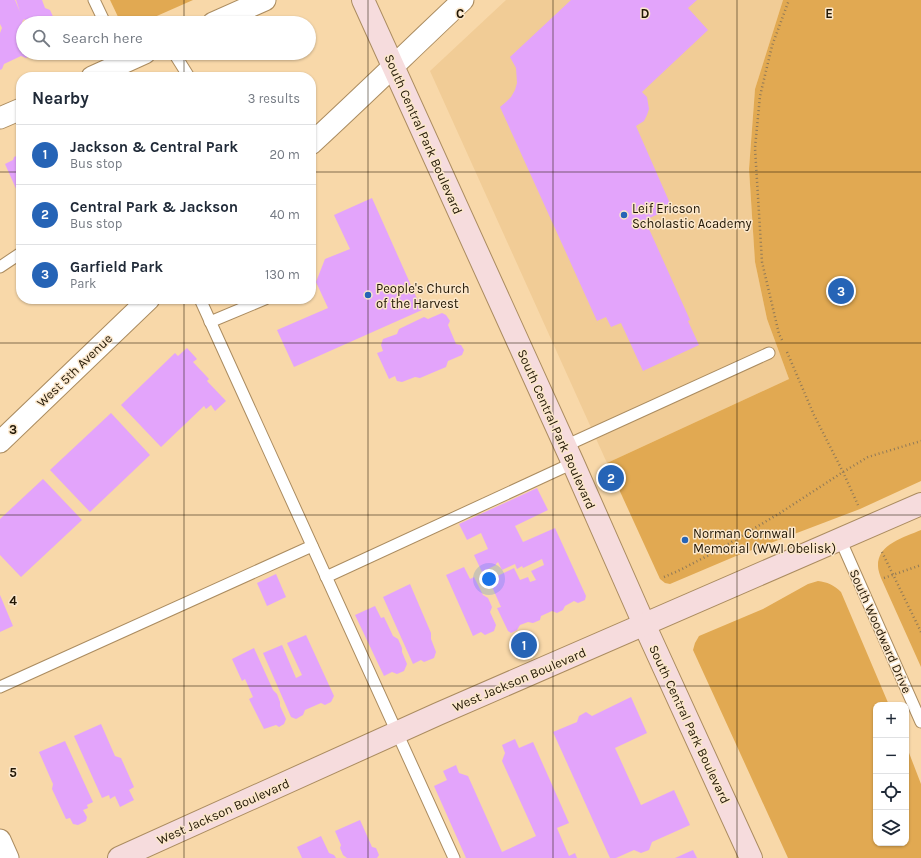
<!DOCTYPE html>
<html lang="en">
<head>
<meta charset="utf-8">
<style>
	:root { --surface:#fff; --page:#f6f6f7; --text:#1f2937; --muted:#747a83; --line:#e0e1e3; --accent:#2664b6 }
	body { margin:0; font-family:Karla,sans-serif; background:var(--page); color:var(--text) }
	.controls { position:absolute; right:12px; bottom:12px; display:grid; overflow:hidden; border-radius:8px; box-shadow:0 1px 3px #0004 }
	.controls button { width:36px; height:36px; display:grid; place-items:center; padding:0; border:0; border-bottom:1px solid var(--line); background:var(--surface); color:var(--text); font:20px sans-serif }
	.you { position:absolute; left:489px; top:579px; width:14px; height:14px; margin:-10px; border:3px solid #fff; border-radius:50%; background:#1a73e8; box-shadow:0 0 0 6px #1a73e833 }
	.badge { display:grid; place-items:center; width:26px; height:26px; border-radius:50%; background:var(--accent); color:#fff; font-size:13px; font-weight:700 }
	.pin { position:absolute; translate:-50% -50%; border:2px solid #fff; box-shadow:0 1px 4px #0006 }
	.list { margin:0; padding:0; list-style:none }
	h2 { display:flex; justify-content:space-between; align-items:center; height:52px; margin:0; padding:0 16px; font-size:17px }
	h2 small { font-size:13px; font-weight:400; color:var(--muted) }
	.list li { display:grid; grid-template-columns:26px 1fr auto; gap:12px; align-items:center; box-sizing:border-box; height:60px; padding:0 16px; border-top:1px solid var(--line) }
	.list b { display:block; font-size:15px; white-space:nowrap }
	.list p { margin:0; font-size:13px; white-space:nowrap; color:var(--muted) }
	.list em { font-size:13px; font-style:normal; color:var(--muted) }
	.icon { flex:none; width:22px; height:22px; fill:none; stroke:currentColor; stroke-width:2; stroke-linecap:round; stroke-linejoin:round }
	.map { position:relative; flex:none; width:921px; height:858px; overflow:hidden }
	.search { position:absolute; background:var(--surface); box-shadow:0 1px 3px #0004; left:16px; top:16px; width:300px; height:44px; display:flex; align-items:center; gap:10px; box-sizing:border-box; padding:0 14px; border-radius:22px; color:var(--muted); font-size:15px }
	.panel { position:absolute; background:var(--surface); box-shadow:0 1px 3px #0004; left:16px; top:72px; width:300px; height:232px; border-radius:16px }
	.map>svg:first-child { display:block }
	.built { fill:#f1cc96 }
	.green { fill:#e1a952 }
	.building { fill:#e3a4fb }
	.lines { fill:none; stroke-linecap:round; stroke-linejoin:round }
	.lane-casing { stroke:#ab8c60; stroke-width:13 }
	.street-casing { stroke:#ab8c60; stroke-width:23 }
	.secondary-casing { stroke:#ab8c60; stroke-width:24 }
	.path { stroke:#8f7958; stroke-width:2.5; stroke-dasharray:1 3; stroke-linecap:butt }
	.lane { stroke:#fff; stroke-width:11 }
	.street { stroke:#fff; stroke-width:21 }
	.secondary { stroke:#f6dcdd; stroke-width:22 }
	.grid { fill:none; stroke:#221705; stroke-width:1; stroke-opacity:0.55 }
	.poi-dot { fill:#2664b6; stroke:#fbe7cb; stroke-width:1.5 }
	.labels { text-anchor:middle; stroke-width:3; stroke-linejoin:round; paint-order:stroke }
	.street-label { font-size:13px; fill:#221705; stroke:#fbe7cb }
	.poi-label { font-size:13px; fill:#221705; stroke:#fbe7cb; text-anchor:start }
	.grid-label { font-size:13px; text-anchor:middle; font-weight:bold; fill:#221705; stroke:#fbe7cb; stroke-width:3; stroke-linejoin:round; paint-order:stroke }
</style>
</head>
<body>
<div class="map">
<svg width="921" height="858" viewBox="0 0 921 858">
	<rect width="100%" height="100%" fill="#f8d8a9"/>
	<path class="built" d="M 506,0 L 783,0 L 755,89 L 749,169 L 755,262 L 767,319 L 789,379 L 607,463 L 430,71 Z"/>
	<g class="green">
		<path d="M 110,0 L 193,0 L 141,23 L 121,23 Z"/>
		<path d="M 783,0 L 921,0 L 921,481 L 860,509 L 736,556 L 670,584 L 665,583 L 660,579 L 607,463 L 789,379 L 767,319 L 755,262 L 749,169 L 755,89 Z"/>
		<path d="M 921,530 L 921,667 L 881,578 C 880,575 878,570 878,566 C 877,544 905,537 921,530 Z"/>
		<path d="M 818,581 C 827,582 834,585 841,592 L 889,705 L 876,705 L 876,843 L 906,843 L 906,745 L 921,784 L 921,858 L 788,858 L 693,650 L 695,643 L 699,636 L 763,609 L 808,584 Z"/>
	</g>
	<g class="building">
		<path d="M 0,0 L 15,0 L 20,12 L 16,0 L 42,0 L 45,8 L 50,10 L 56,23 L 30,23 L 24,19 L 22,22 L 23,53 L 34,53 L 33,54 L 26,58 L 21,56 L 4,64 L 2,69 L 0,70 L 0,33 L 2,28 L 0,24 Z"/>
		<path d="M 571,0 L 697,0 L 688,8 L 708,30 L 642,92 L 647,97 L 649,109 L 647,115 L 644,121 L 636,126 L 672,208 L 645,220 L 690,320 L 688,321 L 699,345 L 643,371 L 621,323 L 611,327 L 606,317 L 597,321 L 500,107 L 506,102 L 511,97 L 515,90 L 517,83 L 516,68 L 510,57 Z"/>
		<path d="M 21,154 L 21,200 L 5,164 L 13,160 L 14,157 Z"/>
		<path d="M 372,198 L 422,310 L 294,367 L 277,330 L 328,308 L 316,282 L 325,259 L 350,249 L 334,215 Z"/>
		<path d="M 442,313 L 446,315 L 450,321 L 448,325 L 456,344 L 461,345 L 464,350 L 462,355 L 448,361 L 446,367 L 420,378 L 415,377 L 402,382 L 397,381 L 395,376 L 389,379 L 377,353 L 383,351 L 381,345 L 383,339 L 397,334 L 399,329 L 424,317 L 428,319 Z"/>
		<path d="M 187,348 L 197,359 L 193,362 L 209,379 L 207,381 L 226,401 L 215,411 L 211,405 L 206,409 L 204,406 L 161,447 L 121,405 L 175,353 L 178,356 Z"/>
		<path d="M 111,413 L 150,455 L 90,512 L 50,470 Z"/>
		<path d="M 43,479 L 82,520 L 21,577 L 0,555 L 0,519 Z"/>
		<path d="M 537,488 L 548,510 L 515,526 L 523,542 L 555,528 L 586,596 L 585,600 L 578,603 L 574,601 L 565,606 L 563,610 L 557,613 L 552,611 L 541,616 L 540,620 L 533,623 L 528,622 L 520,625 L 517,630 L 511,633 L 508,631 L 497,608 L 501,607 L 489,580 L 514,568 L 520,580 L 528,577 L 530,582 L 536,580 L 531,571 L 544,565 L 542,559 L 523,568 L 522,566 L 517,569 L 515,564 L 502,570 L 498,562 L 496,564 L 496,565 L 482,572 L 474,555 L 488,549 L 481,533 L 467,540 L 459,524 Z"/>
		<path d="M 464,567 L 470,579 L 474,577 L 483,595 L 488,598 L 492,607 L 490,612 L 496,625 L 494,631 L 485,635 L 481,632 L 473,636 L 446,575 Z"/>
		<path d="M 276,574 L 286,597 L 267,606 L 257,583 Z"/>
		<path d="M 410,584 L 431,633 L 431,639 L 436,652 L 434,658 L 424,662 L 421,660 L 413,664 L 383,597 Z"/>
		<path d="M 0,595 L 13,626 L 0,632 Z"/>
		<path d="M 375,606 L 381,618 L 384,617 L 393,636 L 398,639 L 402,648 L 402,652 L 407,664 L 404,671 L 397,674 L 392,672 L 384,676 L 355,615 Z"/>
		<path d="M 306,635 L 334,696 L 331,702 L 325,705 L 321,703 L 305,710 L 303,715 L 296,719 L 291,717 L 263,653 L 282,645 L 296,678 L 302,675 L 287,643 Z"/>
		<path d="M 254,648 L 273,690 L 277,694 L 280,702 L 280,706 L 286,719 L 284,724 L 279,727 L 276,725 L 264,729 L 249,699 L 253,697 L 245,679 L 242,681 L 232,659 Z"/>
		<path d="M 631,697 L 647,733 L 615,748 L 641,805 L 674,790 L 690,825 L 652,842 L 649,850 L 641,853 L 634,850 L 616,858 L 610,858 L 553,732 L 577,722 L 579,716 L 586,712 L 592,716 Z"/>
		<path d="M 101,724 L 115,756 L 121,758 L 134,787 L 129,790 L 134,800 L 120,807 L 115,796 L 110,799 L 109,795 L 102,798 L 74,736 Z"/>
		<path d="M 515,739 L 519,748 L 533,742 L 569,823 L 557,828 L 569,856 L 575,853 L 577,858 L 466,858 L 434,786 L 447,780 L 443,771 L 456,765 L 459,773 L 468,776 L 502,852 L 536,836 L 502,761 L 505,753 L 502,745 Z"/>
		<path d="M 65,741 L 93,802 L 87,805 L 88,808 L 83,810 L 87,817 L 86,821 L 78,825 L 73,824 L 70,818 L 66,819 L 52,789 L 53,784 L 39,752 Z"/>
		<path d="M 360,820 L 372,847 L 376,848 L 379,855 L 377,858 L 347,858 L 343,855 L 340,848 L 341,845 L 335,831 Z"/>
		<path d="M 321,836 L 329,853 L 334,855 L 336,858 L 302,858 L 297,847 Z"/>
		<path d="M 693,850 L 697,858 L 675,858 Z"/>
	</g>
	<g class="lines">
		<g class="lane-casing">
			<g id="lane">
				<path d="M 94,0 L 105,23"/>
				<path d="M 174,53 L 189,77"/>
				<path d="M 0,267 L 21,253"/>
				<path d="M 200,299 L 454,858"/>
				<path d="M 210,322 L 265,299"/>
				<path d="M 565,446 L 769,353"/>
				<path d="M 840,539 L 921,722"/>
				<path d="M 326,577 L 573,463"/>
				<path d="M 0,687 L 312,546"/>
			</g>
		</g>
		<g class="street-casing">
			<g id="street">
				<path d="M 213,23 L 265,0"/>
				<path d="M 92,77 L 145,53"/>
				<path d="M 0,118 L 21,109"/>
				<path d="M 311,144 C 362,97 412,48 463,0"/>
				<path d="M 0,442 L 149,299"/>
				<path d="M 0,840 L 8,858"/>
			</g>
		</g>
		<g class="secondary-casing">
			<g id="secondary">
				<path d="M 363,0 L 573,463 L 644,624 L 751,858"/>
				<path d="M 119,858 L 438,714 L 921,504"/>
			</g>
		</g>
		<g class="path">
			<path d="M 782,340 L 779,334 L 762,262 L 755,148 L 760,96 L 772,46 L 789,0"/>
			<path d="M 787,352 L 814,415 L 843,472 L 858,505"/>
			<path d="M 882,552 L 921,632"/>
			<path d="M 664,577 L 678,571 L 713,553 L 780,513 L 843,472 L 868,457 L 921,441"/>
			<path d="M 884,578 L 921,565"/>
		</g>
		<use href="#lane" class="lane"/>
		<use href="#street" class="street"/>
		<use href="#secondary" class="secondary"/>
	</g>
	<path class="grid" d="M 184,0 L 184,23M 368,0 L 368,858M 553,0 L 553,858M 737,0 L 737,858M 184,53 L 184,77M 0,172 L 21,172M 311,172 L 921,172M 184,299 L 184,858M 0,343 L 921,343M 0,515 L 921,515M 0,686 L 921,686"/>
	<g class="poi-dot">
		<circle cx="624" cy="215" r="4"/>
		<circle cx="368" cy="295" r="4"/>
		<circle cx="685" cy="540" r="4"/>
	</g>
	<g class="labels">
		<g class="street-label">
			<text transform="translate(424 134) rotate(66)" y="5">South Central Park Boulevard</text>
			<text transform="translate(74 370) rotate(-44)" y="5">West 5th Avenue</text>
			<text transform="translate(557 429) rotate(66)" y="5">South Central Park Boulevard</text>
			<text transform="translate(881 631) rotate(66)" y="5">South Woodward Drive</text>
			<text transform="translate(519 679) rotate(-23)" y="5">West Jackson Boulevard</text>
			<text transform="translate(690 724) rotate(65)" y="5">South Central Park Boulevard</text>
			<text transform="translate(223 811) rotate(-24)" y="5">West Jackson Boulevard</text>
		</g>
		<g class="poi-label">
			<text x="632" y="213">Leif Ericson<tspan x="632" dy="15">Scholastic Academy</tspan></text>
			<text x="376" y="293">People's Church<tspan x="376" dy="15">of the Harvest</tspan></text>
			<text x="693" y="538">Norman Cornwall<tspan x="693" dy="15">Memorial (WWI Obelisk)</tspan></text>
		</g>
	</g>
	<g class="grid-label">
		<text x="460" y="18">C</text>
		<text x="645" y="18">D</text>
		<text x="829" y="18">E</text>
		<text x="13" y="434">3</text>
		<text x="13" y="605">4</text>
		<text x="13" y="777">5</text>
	</g>
</svg>
<div class="controls">
<button>+</button>
<button>−</button>
<button><svg class="icon" aria-label="locate" viewBox="0 0 24 24"><circle cx="12" cy="12" r="6"/><path d="M12 2v4M12 18v4M2 12h4M18 12h4"/></svg></button>
<button><svg class="icon" aria-label="layers" viewBox="0 0 24 24"><path d="M12 4l9 5-9 5-9-5zM3 14l9 5 9-5"/></svg></button>
</div>
<div class="you"></div>
<div class="pin badge" style="left:524px;top:645px">1</div>
<div class="pin badge" style="left:611px;top:478px">2</div>
<div class="pin badge" style="left:841px;top:291px">3</div>
<div class="search"><svg class="icon" aria-label="search" viewBox="0 0 24 24"><circle cx="10" cy="10" r="6"/><path d="M15 15l6 6"/></svg>Search here</div>
<section class="panel">
<h2>Nearby<small>3 results</small></h2>
<ul class="list">
<li><span class="badge">1</span><div><b>Jackson &amp; Central Park</b><p>Bus stop</p></div><em>20 m</em></li>
<li><span class="badge">2</span><div><b>Central Park &amp; Jackson</b><p>Bus stop</p></div><em>40 m</em></li>
<li><span class="badge">3</span><div><b>Garfield Park</b><p>Park</p></div><em>130 m</em></li>
</ul>
</section>
</div>
</body>
</html>
